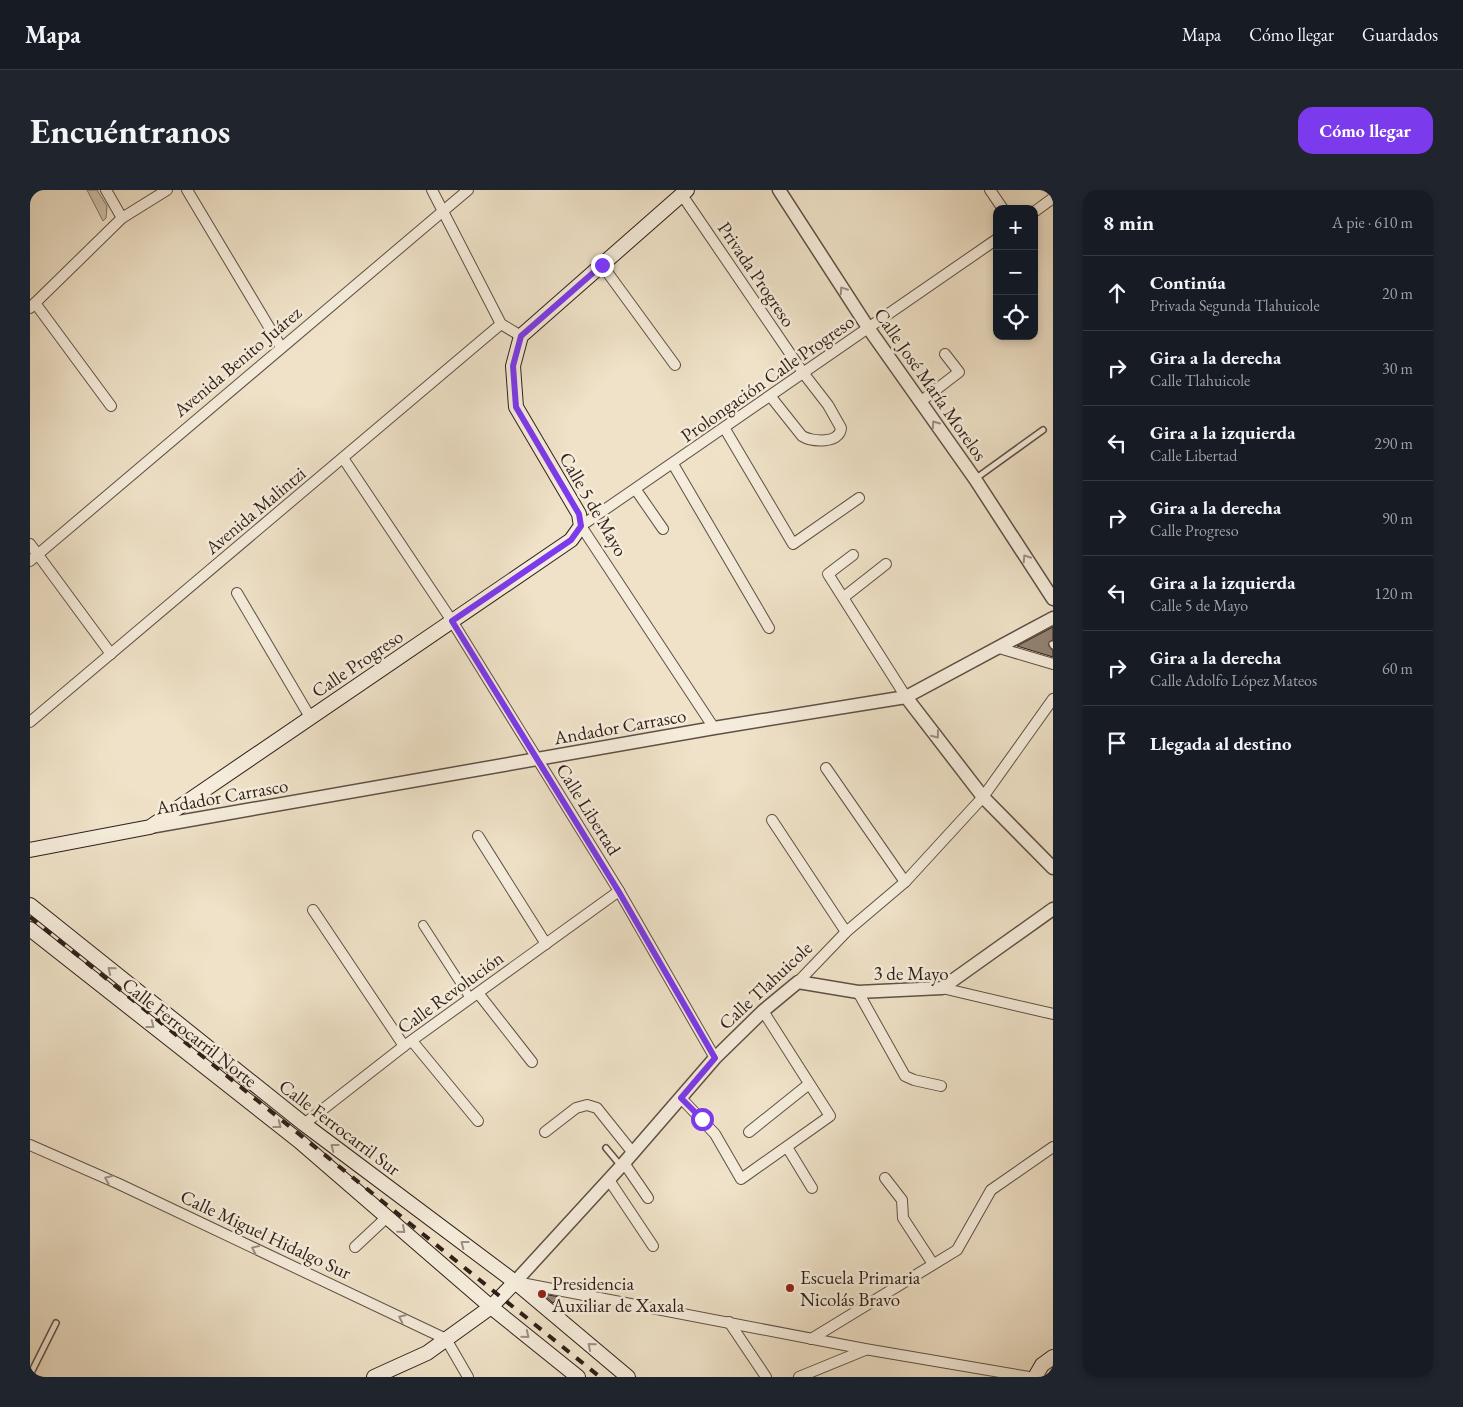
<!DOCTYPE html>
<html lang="es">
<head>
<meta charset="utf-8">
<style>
	:root { --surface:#171b24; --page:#20242c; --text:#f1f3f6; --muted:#9ea1a6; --line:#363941; --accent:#7c3aed }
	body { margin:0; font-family:"EB Garamond",serif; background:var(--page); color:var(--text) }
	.controls { position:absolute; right:15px; top:15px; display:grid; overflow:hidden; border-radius:10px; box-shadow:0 2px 8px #0003 }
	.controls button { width:45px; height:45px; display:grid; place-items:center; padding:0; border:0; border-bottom:1px solid var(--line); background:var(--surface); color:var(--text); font:25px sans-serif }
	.stop { position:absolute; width:15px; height:15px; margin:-11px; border:4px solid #7c3aed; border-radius:50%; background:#fff }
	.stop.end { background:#7c3aed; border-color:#fff; box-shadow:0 1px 5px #0008 }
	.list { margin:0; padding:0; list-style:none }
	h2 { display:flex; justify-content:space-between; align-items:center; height:65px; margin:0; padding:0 20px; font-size:21px }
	h2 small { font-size:16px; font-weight:400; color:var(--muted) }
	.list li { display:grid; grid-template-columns:32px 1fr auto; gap:15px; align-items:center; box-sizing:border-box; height:75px; padding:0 20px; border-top:1px solid var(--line) }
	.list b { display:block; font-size:19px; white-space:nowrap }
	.list p { margin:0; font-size:16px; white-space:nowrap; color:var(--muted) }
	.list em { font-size:16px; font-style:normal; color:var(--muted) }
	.icon { flex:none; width:28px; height:28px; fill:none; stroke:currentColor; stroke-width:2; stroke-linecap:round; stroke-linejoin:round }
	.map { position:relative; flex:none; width:1023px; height:1187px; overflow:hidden; border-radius:15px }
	header { display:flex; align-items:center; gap:30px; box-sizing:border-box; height:70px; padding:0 25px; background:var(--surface); border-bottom:1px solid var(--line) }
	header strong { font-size:24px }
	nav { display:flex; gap:28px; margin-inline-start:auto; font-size:18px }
	.intro { display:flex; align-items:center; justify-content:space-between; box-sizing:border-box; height:120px; padding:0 30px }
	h1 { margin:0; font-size:35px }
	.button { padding:12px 22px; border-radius:15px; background:var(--accent); color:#fff; font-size:18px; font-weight:700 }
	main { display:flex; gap:30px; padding:0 30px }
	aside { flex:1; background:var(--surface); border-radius:15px; box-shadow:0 2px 8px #0003 }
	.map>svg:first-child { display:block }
	.green { fill:#cec1aa; stroke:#7e7062 }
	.building { fill:#938474; stroke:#2f1f19 }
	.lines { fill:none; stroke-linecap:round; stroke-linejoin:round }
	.service-casing { stroke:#5f5045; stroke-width:8 }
	.pedestrian-casing { stroke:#5f5045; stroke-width:10 }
	.minor-casing { stroke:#5f5045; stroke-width:12 }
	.tertiary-casing { stroke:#5f5045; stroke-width:15 }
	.secondary-casing { stroke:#2f1f19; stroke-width:16 }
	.service { stroke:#f5ecdb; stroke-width:5 }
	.pedestrian { stroke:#f5ecdb; stroke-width:8 }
	.minor { stroke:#f5ecdb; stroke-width:10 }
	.tertiary { stroke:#f5ecdb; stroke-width:12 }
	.secondary { stroke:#f5ecdb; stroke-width:14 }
	.rail { stroke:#2f1f19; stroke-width:4; stroke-dasharray:9 9; stroke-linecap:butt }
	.oneway { stroke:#9c9084 }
	.route { stroke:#7c3aed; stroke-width:6 }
	.poi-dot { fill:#8f2418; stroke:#f5ecdb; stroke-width:2 }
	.labels { text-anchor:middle; stroke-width:5; stroke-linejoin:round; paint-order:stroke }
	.street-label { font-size:19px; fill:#2f1f19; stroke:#f5ecdb }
	.poi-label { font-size:19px; fill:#2f1f19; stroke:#f5ecdb; text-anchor:start }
</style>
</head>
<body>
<header>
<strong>Mapa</strong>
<nav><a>Mapa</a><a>Cómo llegar</a><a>Guardados</a></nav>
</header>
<div class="intro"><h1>Encuéntranos</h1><a class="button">Cómo llegar</a></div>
<main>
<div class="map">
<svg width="1023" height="1187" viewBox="0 0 1023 1187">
	<rect width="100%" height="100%" fill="#efe2c8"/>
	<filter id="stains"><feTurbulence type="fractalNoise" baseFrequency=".004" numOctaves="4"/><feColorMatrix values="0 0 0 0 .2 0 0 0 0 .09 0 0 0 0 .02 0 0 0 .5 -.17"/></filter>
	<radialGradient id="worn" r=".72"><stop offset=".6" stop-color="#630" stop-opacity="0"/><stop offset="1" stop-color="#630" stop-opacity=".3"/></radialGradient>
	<path class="green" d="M 57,0 L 67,0 L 77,16 L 76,28 L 73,31 Z"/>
	<g class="building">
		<path d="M 1023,437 L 1023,450 L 1018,454 L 1023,460 L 1023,467 L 987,456 Z"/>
		<path d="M 513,1104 L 530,1107 L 523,1113 Z"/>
	</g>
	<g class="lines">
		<g class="service-casing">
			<g id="service">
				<path d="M 945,289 L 1013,240"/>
				<path d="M 1022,454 L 1023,456"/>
				<path d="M 576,958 L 591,976"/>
				<path d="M 0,1185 L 26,1133"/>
			</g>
		</g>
		<g class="pedestrian-casing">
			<path id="pedestrian" d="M 393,735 L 440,808"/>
		</g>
		<g class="minor-casing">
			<g id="minor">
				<path d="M 76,0 L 92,28"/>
				<path d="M 157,0 L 251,157"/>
				<path d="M 402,0 L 471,134 L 491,146"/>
				<path d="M 960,0 L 973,19"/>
				<path d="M 652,5 L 774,184 L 798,215 L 811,238 C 810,254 782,252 772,246 L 741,207"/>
				<path d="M 1004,22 L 1023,8"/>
				<path d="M 572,75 L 645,175"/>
				<path d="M 5,113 L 81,216"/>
				<path d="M 0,118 L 92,28 L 137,0"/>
				<path d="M 890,212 L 929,182 L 915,164"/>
				<path d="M 695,239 L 763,354 L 829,308"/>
				<path d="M 313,268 L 422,431 L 589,701 L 685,868"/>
				<path d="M 643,274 L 739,438"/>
				<path d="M 606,300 L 633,339"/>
				<path d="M 0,354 L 81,464"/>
				<path d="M 823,365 L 798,384 L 876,507"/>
				<path d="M 0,371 L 438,0"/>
				<path d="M 207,403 L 280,527"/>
				<path d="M 814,407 L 856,374"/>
				<path d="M 969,458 L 1023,474"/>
				<path d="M 0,532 L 471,134"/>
				<path d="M 684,538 L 551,336 L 967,49"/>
				<path d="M 796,578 L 875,692"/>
				<path d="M 742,630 L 816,742"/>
				<path d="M 448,646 L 516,754"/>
				<path d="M 283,720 L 374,856"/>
				<path d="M 768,792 L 816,742 L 875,692 L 953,607 L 1023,509"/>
				<path d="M 912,798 L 1023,824"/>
				<path d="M 828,802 L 875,886 L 884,890 L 911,896"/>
				<path d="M 448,803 L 502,872"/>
				<path d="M 382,851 L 448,931"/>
				<path d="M 651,908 L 685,944 L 711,989 L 800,926 L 733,821"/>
				<path d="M 274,934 L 374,856 L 589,701"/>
				<path d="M 515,942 L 546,918 L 557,915 L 567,918 L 603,963"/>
				<path d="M 719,942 L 779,894"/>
				<path d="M 0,955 L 89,994 L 416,1149 L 438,1187"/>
				<path d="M 757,957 L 782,998"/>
				<path d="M 594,973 L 618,1008"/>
				<path d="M 855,988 L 872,1010 L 873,1028 L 903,1074"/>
				<path d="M 579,990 L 623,1056"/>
				<path d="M 325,1057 L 357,1027"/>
				<path d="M 486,1092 L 835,1159 L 999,1187"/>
				<path d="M 699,1132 L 736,1187"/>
				<path d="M 781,1149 L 927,1060 L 961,1000 L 1023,957"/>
				<path d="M 769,1187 L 835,1160"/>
			</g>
		</g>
		<g class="tertiary-casing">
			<g id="tertiary">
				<path d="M 749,0 L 839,139 L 945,289 L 1023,409"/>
				<path d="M 876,507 L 953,607 L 1023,678"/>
				<path d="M 120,637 L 684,538 L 876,507 L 1023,428"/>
				<path d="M 485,1092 L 594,973 L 685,868 L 733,821 L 768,792 L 828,802 L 912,798 L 1023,719"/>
			</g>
		</g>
		<g class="secondary-casing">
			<g id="secondary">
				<path d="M 0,660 L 120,637 L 541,350 L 551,336 L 549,324 L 486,217 L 483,176 L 491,146 L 657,0"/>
				<path d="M 0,715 L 274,934 L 485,1092 L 598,1187"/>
				<path d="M 0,739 L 269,951 L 461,1117 L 548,1187"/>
				<path d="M 344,1187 L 397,1163 L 461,1117 L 485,1092"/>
				<path d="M 1005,1187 L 1012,1175 L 1023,1167"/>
			</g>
		</g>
		<use href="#service" class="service"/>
		<use href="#pedestrian" class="pedestrian"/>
		<use href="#minor" class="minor"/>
		<use href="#tertiary" class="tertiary"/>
		<use href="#secondary" class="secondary"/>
		<path class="rail" d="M 0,727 L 570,1187"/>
	</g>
	<defs><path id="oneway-chevron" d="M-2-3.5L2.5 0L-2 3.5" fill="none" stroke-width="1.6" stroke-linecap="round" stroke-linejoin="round" transform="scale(1.25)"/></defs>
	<g class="oneway">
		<use href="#oneway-chevron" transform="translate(813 100) rotate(-123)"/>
		<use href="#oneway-chevron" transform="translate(905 234) rotate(-125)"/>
		<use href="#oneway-chevron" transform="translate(996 368) rotate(-123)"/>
		<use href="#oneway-chevron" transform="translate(906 545) rotate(52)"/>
		<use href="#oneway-chevron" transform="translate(81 780) rotate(-141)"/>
		<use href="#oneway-chevron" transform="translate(121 835) rotate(38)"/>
		<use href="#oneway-chevron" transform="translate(248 935) rotate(38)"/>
		<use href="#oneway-chevron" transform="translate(304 957) rotate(-143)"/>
		<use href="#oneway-chevron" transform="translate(78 989) rotate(-157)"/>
		<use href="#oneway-chevron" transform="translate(372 1040) rotate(41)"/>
		<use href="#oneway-chevron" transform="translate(434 1054) rotate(-143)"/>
		<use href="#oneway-chevron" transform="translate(225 1059) rotate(-155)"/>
		<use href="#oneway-chevron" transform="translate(372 1128) rotate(-155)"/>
		<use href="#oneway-chevron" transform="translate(496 1145) rotate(39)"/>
		<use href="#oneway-chevron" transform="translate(561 1156) rotate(-140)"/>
	</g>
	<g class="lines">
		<path class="route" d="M 572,75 L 491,146 L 483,176 L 486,217 L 549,324 L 551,336 L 541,350 L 422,431 L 589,702 L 685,868 L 651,908 L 672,929"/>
	</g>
	<g class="poi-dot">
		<circle cx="760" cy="1098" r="5"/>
		<circle cx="512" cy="1104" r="5"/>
	</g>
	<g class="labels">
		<g class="street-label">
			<text transform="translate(727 84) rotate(56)" y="7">Privada Progreso</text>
			<text transform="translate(207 171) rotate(-40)" y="7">Avenida Benito Juárez</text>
			<text transform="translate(737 188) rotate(-35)" y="7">Prolongación Calle Progreso</text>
			<text transform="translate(901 194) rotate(55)" y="7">Calle José María Morelos</text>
			<text transform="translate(564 314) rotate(60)" y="7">Calle 5 de Mayo</text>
			<text transform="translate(225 320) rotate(-40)" y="7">Avenida Malintzi</text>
			<text transform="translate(327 473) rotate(-34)" y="7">Calle Progreso</text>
			<text transform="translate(590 536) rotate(-10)" y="7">Andador Carrasco</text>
			<text transform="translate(192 606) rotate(-10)" y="7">Andador Carrasco</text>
			<text transform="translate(559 619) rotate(58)" y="7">Calle Libertad</text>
			<text x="881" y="790">3 de Mayo</text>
			<text transform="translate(735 795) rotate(-43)" y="7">Calle Tlahuicole</text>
			<text transform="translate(420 802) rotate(-36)" y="7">Calle Revolución</text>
			<text transform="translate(160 842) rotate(38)" y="7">Calle Ferrocarril Norte</text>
			<text transform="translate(310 937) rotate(37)" y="7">Calle Ferrocarril Sur</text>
			<text transform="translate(236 1044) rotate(25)" y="7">Calle Miguel Hidalgo Sur</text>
		</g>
		<g class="poi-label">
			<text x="770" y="1094">Escuela Primaria<tspan x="770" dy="22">Nicolás Bravo</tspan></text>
			<text x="522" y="1100">Presidencia<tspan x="522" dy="22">Auxiliar de Xaxala</tspan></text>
		</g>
	</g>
	<rect width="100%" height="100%" filter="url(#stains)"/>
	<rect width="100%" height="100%" fill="url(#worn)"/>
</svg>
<div class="controls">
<button>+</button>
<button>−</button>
<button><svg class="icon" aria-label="locate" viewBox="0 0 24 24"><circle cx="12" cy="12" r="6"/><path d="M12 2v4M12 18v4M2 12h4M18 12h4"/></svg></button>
</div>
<div class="stop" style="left:672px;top:929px"></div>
<div class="stop end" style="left:572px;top:75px"></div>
</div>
<aside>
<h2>8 min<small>A pie · 610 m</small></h2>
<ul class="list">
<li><svg class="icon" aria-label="ahead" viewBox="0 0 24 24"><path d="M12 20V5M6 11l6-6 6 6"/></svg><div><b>Continúa</b><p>Privada Segunda Tlahuicole</p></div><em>20 m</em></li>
<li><svg class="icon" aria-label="right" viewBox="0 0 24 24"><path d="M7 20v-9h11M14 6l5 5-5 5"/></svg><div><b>Gira a la derecha</b><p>Calle Tlahuicole</p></div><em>30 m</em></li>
<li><svg class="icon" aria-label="left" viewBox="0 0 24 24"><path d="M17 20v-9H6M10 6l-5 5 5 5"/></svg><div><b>Gira a la izquierda</b><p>Calle Libertad</p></div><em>290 m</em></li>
<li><svg class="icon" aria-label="right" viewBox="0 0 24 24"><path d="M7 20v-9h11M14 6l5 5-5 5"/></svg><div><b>Gira a la derecha</b><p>Calle Progreso</p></div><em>90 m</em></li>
<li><svg class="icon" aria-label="left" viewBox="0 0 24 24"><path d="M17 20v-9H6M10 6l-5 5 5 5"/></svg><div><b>Gira a la izquierda</b><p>Calle 5 de Mayo</p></div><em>120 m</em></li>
<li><svg class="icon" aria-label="right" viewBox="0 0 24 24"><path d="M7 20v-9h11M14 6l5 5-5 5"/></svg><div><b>Gira a la derecha</b><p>Calle Adolfo López Mateos</p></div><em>60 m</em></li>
<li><svg class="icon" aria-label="arrive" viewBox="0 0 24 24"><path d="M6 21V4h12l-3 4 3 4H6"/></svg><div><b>Llegada al destino</b></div></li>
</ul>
</aside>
</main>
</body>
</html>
